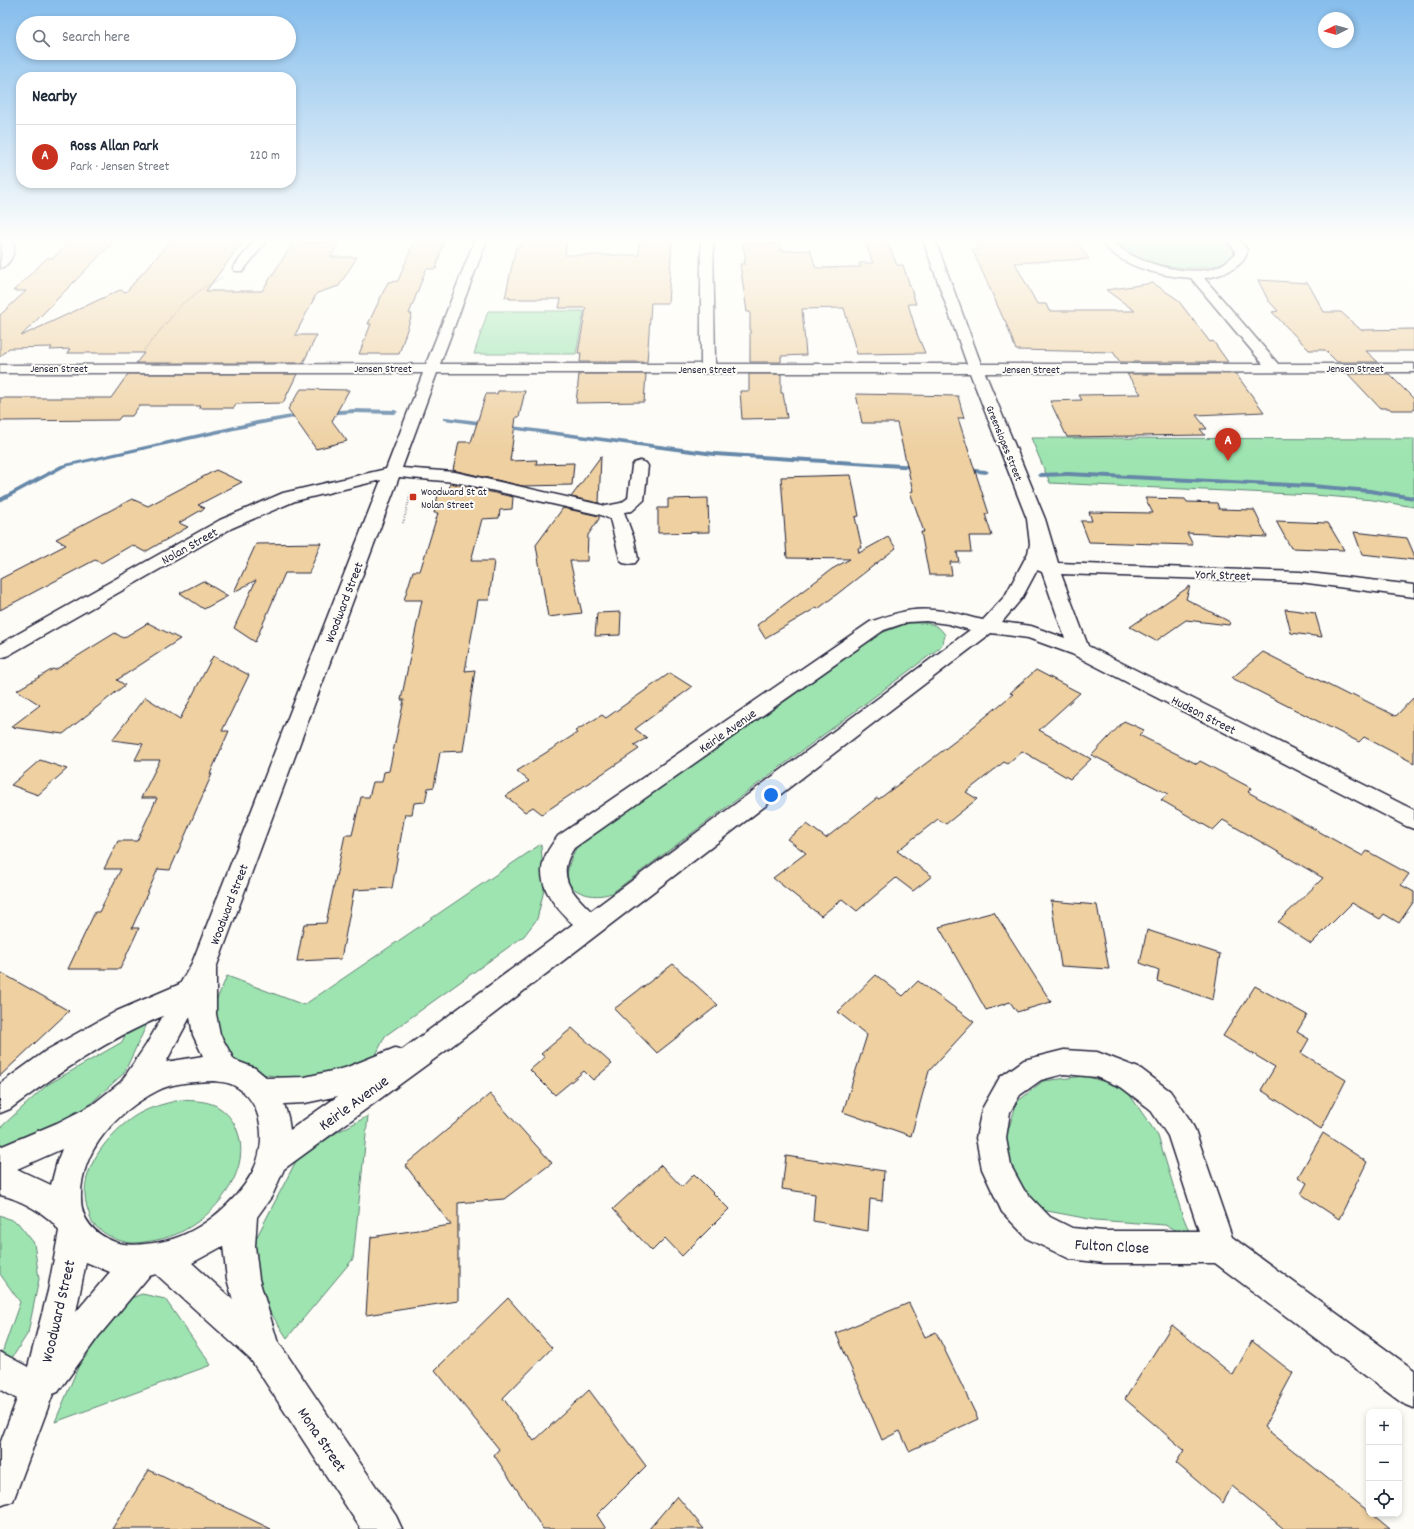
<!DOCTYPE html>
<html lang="en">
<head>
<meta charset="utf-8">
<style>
	:root { --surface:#fff; --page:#f2f2f3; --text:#1f2937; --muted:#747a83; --line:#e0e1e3; --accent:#c8321e }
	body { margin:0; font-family:Dekko,sans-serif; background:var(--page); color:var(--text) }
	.controls { position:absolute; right:12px; bottom:12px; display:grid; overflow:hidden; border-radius:8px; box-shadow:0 2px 6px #0003 }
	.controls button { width:36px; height:36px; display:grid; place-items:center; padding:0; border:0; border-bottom:1px solid var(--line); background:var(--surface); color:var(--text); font:20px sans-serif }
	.compass { position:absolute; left:1318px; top:12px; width:36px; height:36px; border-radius:50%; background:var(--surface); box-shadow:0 2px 6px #0003; rotate:265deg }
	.you { position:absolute; left:771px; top:795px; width:14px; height:14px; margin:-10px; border:3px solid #fff; border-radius:50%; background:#1a73e8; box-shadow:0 0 0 6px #1a73e833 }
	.badge { display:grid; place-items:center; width:26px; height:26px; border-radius:50%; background:var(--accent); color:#fff; font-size:13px; font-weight:700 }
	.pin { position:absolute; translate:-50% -33px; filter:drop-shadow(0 1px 2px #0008) }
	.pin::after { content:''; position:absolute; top:21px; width:14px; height:12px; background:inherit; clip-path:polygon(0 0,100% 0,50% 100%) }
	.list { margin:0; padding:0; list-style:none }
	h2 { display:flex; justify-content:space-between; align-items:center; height:52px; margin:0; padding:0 16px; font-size:17px }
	h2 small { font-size:13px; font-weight:400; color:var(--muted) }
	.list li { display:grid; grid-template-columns:26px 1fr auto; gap:12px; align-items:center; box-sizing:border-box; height:64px; padding:0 16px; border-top:1px solid var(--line) }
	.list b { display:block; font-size:15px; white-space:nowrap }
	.list p { margin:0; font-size:13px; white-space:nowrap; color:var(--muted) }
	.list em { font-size:13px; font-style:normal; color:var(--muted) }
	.icon { flex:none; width:22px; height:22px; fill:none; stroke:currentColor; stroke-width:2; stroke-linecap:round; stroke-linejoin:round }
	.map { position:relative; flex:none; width:1414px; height:1529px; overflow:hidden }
	.search { position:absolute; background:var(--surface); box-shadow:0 2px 6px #0003; left:16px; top:16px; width:280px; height:44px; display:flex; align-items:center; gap:10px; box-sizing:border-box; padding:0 14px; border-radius:22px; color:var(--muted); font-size:15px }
	.panel { position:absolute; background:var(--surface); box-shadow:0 2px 6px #0003; left:16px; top:72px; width:280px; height:116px; border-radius:16px }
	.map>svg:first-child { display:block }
	.green { fill:#9ee4b0; stroke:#608376 }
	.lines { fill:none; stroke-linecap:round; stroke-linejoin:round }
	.stream { fill:#6587a8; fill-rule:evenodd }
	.building { fill:#eed0a1; stroke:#22223b }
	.minor-casing { stroke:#22223b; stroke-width:3 }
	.path-far1 { stroke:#22223b; stroke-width:1.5; stroke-dasharray:0.5 2; stroke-linecap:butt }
	.path { stroke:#22223b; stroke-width:2; stroke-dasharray:0.5 2; stroke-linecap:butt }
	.minor { fill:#fdfcf7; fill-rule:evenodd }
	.poi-dot { fill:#c8321e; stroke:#fdfcf7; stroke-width:1.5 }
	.labels { text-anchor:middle; stroke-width:4; stroke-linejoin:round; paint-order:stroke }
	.far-street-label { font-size:11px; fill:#22223b; stroke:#fdfcf7 }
	.far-poi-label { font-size:11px; fill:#22223b; stroke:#fdfcf7; text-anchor:start }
	.street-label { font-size:13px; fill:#22223b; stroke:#fdfcf7 }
	.near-street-label { font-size:16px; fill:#22223b; stroke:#fdfcf7 }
</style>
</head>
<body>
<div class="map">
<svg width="1414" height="1529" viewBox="0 0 1414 1529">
	<rect width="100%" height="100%" fill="#fdfcf7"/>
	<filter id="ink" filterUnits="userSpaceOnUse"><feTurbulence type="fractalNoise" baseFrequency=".025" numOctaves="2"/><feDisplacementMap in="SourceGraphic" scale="8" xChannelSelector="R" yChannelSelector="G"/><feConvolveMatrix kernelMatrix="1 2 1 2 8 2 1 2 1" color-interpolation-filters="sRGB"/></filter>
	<g filter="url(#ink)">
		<g class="green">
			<path d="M 1113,237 L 1223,237 L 1233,248 L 1234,255 C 1212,278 1146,267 1123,249 C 1120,246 1116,241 1113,237 Z"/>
			<path d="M 488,311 L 584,311 L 576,354 L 474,354 Z"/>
			<path d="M 1031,438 L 1414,439 L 1414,507 L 1373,500 L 1314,495 L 1050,483 Z"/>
			<path d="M 908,623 C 923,623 937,621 945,635 L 943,643 L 938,649 L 612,893 C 602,896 593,897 582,893 C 556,884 571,858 580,841 L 876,635 Z"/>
			<path d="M 541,844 L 544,890 L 537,919 L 524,936 L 385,1036 L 374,1059 L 335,1078 L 294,1079 L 255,1073 L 232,1059 L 219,1034 L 213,1008 L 227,976 L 304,1005 Z"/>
			<path d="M 148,1022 L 124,1073 L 88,1106 L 49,1131 L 17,1143 L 0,1147 L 0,1128 L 47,1085 L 122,1042 L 128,1029 Z"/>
			<path d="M 1085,1076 L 1125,1088 L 1158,1136 L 1182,1214 L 1192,1238 L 1165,1225 L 1095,1220 L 1042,1210 L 1008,1176 L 1006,1137 L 1017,1102 L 1043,1081 Z"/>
			<path d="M 180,1100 C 193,1101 210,1100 221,1109 C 228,1114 234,1122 237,1130 C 252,1167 220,1210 188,1228 C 172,1238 155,1241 136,1243 C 126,1244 111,1238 103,1232 C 100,1229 96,1227 93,1224 C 91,1221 90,1216 89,1213 C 74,1177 104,1138 132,1118 C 146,1108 163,1104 180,1100 Z"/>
			<path d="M 368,1116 L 353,1259 L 287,1338 L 257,1292 L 249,1252 L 297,1159 L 336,1133 Z"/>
			<path d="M 0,1215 L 18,1223 L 34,1243 L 39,1279 L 28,1333 L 12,1358 L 2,1353 L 20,1302 L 0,1274 Z"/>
			<path d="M 142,1294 L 165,1299 L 211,1365 L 55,1422 L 84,1353 L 123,1301 Z"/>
		</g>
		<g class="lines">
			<g class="stream">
				<path d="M 354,409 L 395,410 L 398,412 L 395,414 L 354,413 L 326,415 L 323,413 L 326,411 Z"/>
				<path d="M 303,413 L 306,415 L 305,416 L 257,425 L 65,467 L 0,502 L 0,498 L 61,465 L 257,421 Z"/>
				<path d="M 446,417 L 487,422 L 490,424 L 487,426 L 444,420 L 444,418 Z"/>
				<path d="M 504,425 L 714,452 L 917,465 L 920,467 L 917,469 L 714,456 L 502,428 L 502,426 Z"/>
				<path d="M 964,468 L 986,470 L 989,472 L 986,474 L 962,471 L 962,469 Z"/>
				<path d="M 1068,472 L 1312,484 L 1370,489 L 1414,496 L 1414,500 L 1370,493 L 1312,488 L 1068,476 L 1040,477 L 1037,475 L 1040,473 Z"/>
			</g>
		</g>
		<g class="building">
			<path d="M 75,237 L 118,237 L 21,336 L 120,290 L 126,292 L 174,237 L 246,237 L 206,291 L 262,291 L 293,243 L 339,242 L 331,257 L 357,257 L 339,286 L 317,293 L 295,335 L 317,335 L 303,363 L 136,363 L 144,353 L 67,353 L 70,349 L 50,350 L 52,347 L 9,348 L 0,357 L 0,315 L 26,291 L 13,291 L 47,258 L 53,258 Z"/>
			<path d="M 639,237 L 666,237 L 666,242 L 672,242 L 668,303 L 651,303 L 647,362 L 580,362 L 581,353 L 578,353 L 586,308 L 559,308 L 561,299 L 509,299 L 510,297 L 505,298 L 516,247 L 520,247 L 521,242 L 567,242 L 565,255 L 639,255 Z"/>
			<path d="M 863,237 L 885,237 L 897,265 L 903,265 L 916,304 L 908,304 L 917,334 L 925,353 L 857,354 L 844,308 L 802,309 L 806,355 L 781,356 L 781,362 L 750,362 L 750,312 L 747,312 L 740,264 L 745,264 L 744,260 L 746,260 L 742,243 L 780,244 L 782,251 L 810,250 L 816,268 L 861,267 L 859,263 L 873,263 Z"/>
			<path d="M 973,237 L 1073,237 L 1089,259 L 1015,263 L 1037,304 L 1046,304 L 1049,311 L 1135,311 L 1106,290 L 1153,283 L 1177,299 L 1210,342 L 1213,341 L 1228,362 L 1120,362 L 1113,352 L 1016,350 L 1005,320 L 1004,320 L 972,249 L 979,249 Z"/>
			<path d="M 444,240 L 436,269 L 426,269 L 409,314 L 412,314 L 399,354 L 359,354 L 371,324 L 368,324 L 388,282 L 398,281 L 414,241 Z"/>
			<path d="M 1258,280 L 1308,283 L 1324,312 L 1341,312 L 1361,330 L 1414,329 L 1414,351 L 1366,351 L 1378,362 L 1337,362 L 1325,350 L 1309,350 L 1272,312 L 1278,311 L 1268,300 Z"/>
			<path d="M 128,374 L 297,374 L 283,403 L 236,404 L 234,408 L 199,408 L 200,406 L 139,406 L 132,416 L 121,416 L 118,420 L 0,421 L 0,398 L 111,398 Z"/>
			<path d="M 579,374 L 646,374 L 644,402 L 576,403 Z"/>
			<path d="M 749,374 L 781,374 L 781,393 L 783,393 L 787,418 L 742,419 L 740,391 L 749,391 Z"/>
			<path d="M 1127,374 L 1236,374 L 1264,412 L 1196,415 L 1207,429 L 1200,429 L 1205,435 L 1067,437 L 1050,401 L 1082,400 L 1079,395 L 1141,394 Z"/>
			<path d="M 1348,374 L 1389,374 L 1414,399 L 1414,410 L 1391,410 L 1389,408 L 1380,408 Z"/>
			<path d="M 301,389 L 349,390 L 332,421 L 347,441 L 316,449 L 288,409 Z"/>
			<path d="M 498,391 L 525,391 L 519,417 L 516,417 L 510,461 L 537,460 L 536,464 L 574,463 L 572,485 L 523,486 L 453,470 L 459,442 L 471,442 L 486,394 L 497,394 Z"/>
			<path d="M 856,394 L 958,396 L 964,418 L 958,418 L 989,514 L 985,514 L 992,536 L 969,536 L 971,552 L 957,552 L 959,562 L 950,562 L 952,575 L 929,575 L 921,532 L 924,532 L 910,492 L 913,491 L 897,423 L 862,423 Z"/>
			<path d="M 601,456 L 599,503 L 571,497 L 577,489 Z"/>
			<path d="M 216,470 L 242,482 L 198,505 L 205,508 L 179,523 L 188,527 L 145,552 L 132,545 L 101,563 L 95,560 L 0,610 L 0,579 L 66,545 L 56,539 L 132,499 L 148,506 Z"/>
			<path d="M 851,475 L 859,516 L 855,517 L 862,548 L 858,548 L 859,553 L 888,537 L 896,548 L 818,609 L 816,608 L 765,638 L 757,625 L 832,569 L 850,559 L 787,558 L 781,477 Z"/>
			<path d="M 450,483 L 513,497 L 512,509 L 500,510 L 499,518 L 482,519 L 471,561 L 494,561 L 489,600 L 478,600 L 465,671 L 475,670 L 463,751 L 440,752 L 434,787 L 428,788 L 425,802 L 414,803 L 412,814 L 405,814 L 392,888 L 354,890 L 341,959 L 297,961 L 304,924 L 326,923 L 345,835 L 352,835 L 361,797 L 369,797 L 373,782 L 382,782 L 384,772 L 389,771 L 404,700 L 401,700 L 422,600 L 404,600 L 413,571 L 420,571 L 438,513 L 434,513 L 439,490 L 449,490 Z"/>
			<path d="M 708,498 L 709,532 L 658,533 L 658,508 L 668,508 L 668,499 Z"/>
			<path d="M 1145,498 L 1185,499 L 1187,502 L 1217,503 L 1219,509 L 1254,510 L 1267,537 L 1187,533 L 1193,545 L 1089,542 L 1081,521 L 1092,521 L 1089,512 L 1153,513 Z"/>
			<path d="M 563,508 L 599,516 L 599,519 L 588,535 L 587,561 L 570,561 L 582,613 L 548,617 L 536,545 Z"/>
			<path d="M 1276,521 L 1328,523 L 1344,550 L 1291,548 Z"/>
			<path d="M 1354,532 L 1407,538 L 1414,554 L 1414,560 L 1362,554 Z"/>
			<path d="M 321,543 L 309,573 L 285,573 L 255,642 L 234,628 L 256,580 L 234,592 L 256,544 Z"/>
			<path d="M 203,581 L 228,596 L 204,609 L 180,593 Z"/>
			<path d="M 1190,586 L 1186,599 L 1230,622 L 1229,625 L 1186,620 L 1156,641 L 1130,627 Z"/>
			<path d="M 1285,609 L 1315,613 L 1322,637 L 1291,633 Z"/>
			<path d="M 621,612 L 620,635 L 595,636 L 597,613 Z"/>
			<path d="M 148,623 L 180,639 L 117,680 L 125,685 L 63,734 L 11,727 L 40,705 L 17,690 L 53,669 L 55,670 L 115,633 L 123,638 Z"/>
			<path d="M 1263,652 L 1350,696 L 1352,694 L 1396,716 L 1414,697 L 1414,763 L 1364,737 L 1359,742 L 1232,678 Z"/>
			<path d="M 213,656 L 249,675 L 222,731 L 229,731 L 210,774 L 212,774 L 170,870 L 158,869 L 132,928 L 139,928 L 120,969 L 68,969 L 95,912 L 99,912 L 121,869 L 104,869 L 118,841 L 137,841 L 157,798 L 141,798 L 160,760 L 135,760 L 143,744 L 112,740 L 145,697 L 180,719 Z"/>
			<path d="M 1036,670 L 1080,693 L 1039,730 L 1091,759 L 1070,779 L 1022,751 L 1007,764 L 1004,762 L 966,792 L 977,799 L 946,824 L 938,819 L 897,851 L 932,876 L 913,891 L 896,878 L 857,911 L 842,899 L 821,916 L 773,878 L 806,853 L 787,839 L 807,824 L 826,838 L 877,798 L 879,799 L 962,736 L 1013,694 L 1010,693 Z"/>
			<path d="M 670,673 L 692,687 L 635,729 L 647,738 L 634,745 L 639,749 L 542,814 L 533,807 L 525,812 L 506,796 L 529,781 L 517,771 L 577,733 L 575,731 L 602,715 L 606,718 Z"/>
			<path d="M 1124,721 L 1144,730 L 1139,735 L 1197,764 L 1200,761 L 1251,788 L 1248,792 L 1363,856 L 1367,851 L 1409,874 L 1401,885 L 1414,892 L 1414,901 L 1399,923 L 1384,914 L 1380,919 L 1352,903 L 1311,944 L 1278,922 L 1323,878 L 1223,820 L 1213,830 L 1161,800 L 1168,794 L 1092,755 Z"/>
			<path d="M 40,760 L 67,769 L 38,795 L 11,785 Z"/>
			<path d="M 1051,901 L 1097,905 L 1109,969 L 1061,966 Z"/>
			<path d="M 994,912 L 1015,945 L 1051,1002 L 1017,1012 L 1010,1002 L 986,1010 L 939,927 Z"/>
			<path d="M 1147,930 L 1220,954 L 1213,1000 L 1157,981 L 1159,970 L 1140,963 Z"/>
			<path d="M 673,964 L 718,1005 L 657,1053 L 614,1009 Z"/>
			<path d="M 0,972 L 69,1011 L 0,1076 Z"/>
			<path d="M 876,975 L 903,996 L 918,981 L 974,1022 L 929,1071 L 911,1136 L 843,1112 L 867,1035 L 838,1012 Z"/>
			<path d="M 1255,986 L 1307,1015 L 1297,1032 L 1309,1039 L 1301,1053 L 1346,1080 L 1321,1129 L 1261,1090 L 1275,1067 L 1223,1036 Z"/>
			<path d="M 572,1028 L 612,1064 L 593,1080 L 584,1071 L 555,1095 L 530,1070 L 545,1057 L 541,1054 Z"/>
			<path d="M 490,1094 L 552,1163 L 504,1199 L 458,1203 L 458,1301 L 366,1315 L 371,1237 L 451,1225 L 405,1165 Z"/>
			<path d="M 1323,1133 L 1367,1162 L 1339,1219 L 1301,1194 L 1307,1183 L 1298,1177 Z"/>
			<path d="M 786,1156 L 884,1171 L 882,1201 L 870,1199 L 868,1231 L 813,1221 L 815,1194 L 782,1189 Z"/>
			<path d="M 661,1165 L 682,1187 L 694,1174 L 729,1209 L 682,1256 L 665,1238 L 652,1251 L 613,1209 Z"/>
			<path d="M 508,1298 L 552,1348 L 503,1398 L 534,1441 L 589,1390 L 646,1466 L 597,1515 L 606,1529 L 543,1529 L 494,1455 L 499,1449 L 435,1370 Z"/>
			<path d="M 909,1303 L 925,1337 L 936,1332 L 978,1419 L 909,1451 L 900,1431 L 882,1440 L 836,1333 Z"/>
			<path d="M 1172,1325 L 1233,1375 L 1252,1341 L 1293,1373 L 1264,1427 L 1369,1512 L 1369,1514 L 1372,1514 L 1390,1529 L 1284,1529 L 1232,1486 L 1223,1503 L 1176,1463 L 1184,1450 L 1125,1399 Z"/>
			<path d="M 149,1470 L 271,1529 L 112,1529 Z"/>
			<path d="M 677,1496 L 704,1529 L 649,1529 Z"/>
		</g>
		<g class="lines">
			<g class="minor-casing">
				<g id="minor">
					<path d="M 0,237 L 11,237 C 18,247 12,265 0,268 C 0,257 5,247 0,237 Z"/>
					<path d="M 257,237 L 269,237 L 243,271 L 235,271 L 233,268 Z"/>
					<path d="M 476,237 L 488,237 L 440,364 L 701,364 L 701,237 L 713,237 L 715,364 L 967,364 L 922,237 L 934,237 L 981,364 L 1263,364 L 1191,278 C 1159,276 1116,266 1098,237 L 1110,237 C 1126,261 1178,274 1206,270 C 1216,269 1228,262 1235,254 L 1235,250 L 1225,237 L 1237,237 L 1247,250 C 1247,267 1218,277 1204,278 L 1278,364 L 1414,364 L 1414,372 L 985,373 L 1045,519 L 1058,563 L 1300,572 L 1414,585 L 1414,597 L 1300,582 L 1061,574 L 1088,646 L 1414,810 L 1414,829 L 1406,826 L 1072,654 L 1028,638 L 991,633 L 444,1052 L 284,1169 L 272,1196 L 257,1217 L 255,1246 L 259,1279 L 277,1340 L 396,1516 L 402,1529 L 361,1529 L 251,1360 L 156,1274 L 149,1276 L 98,1337 L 58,1392 L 53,1394 L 13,1501 L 0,1506 L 0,1444 L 17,1399 L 0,1389 L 0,1352 L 28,1367 L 48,1291 L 59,1231 C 51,1215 17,1198 0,1195 L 0,1147 L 57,1123 L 92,1105 L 121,1082 L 146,1045 L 163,1016 C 106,1040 59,1073 10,1109 L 0,1113 L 0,1084 L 47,1050 L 117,1011 L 180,984 L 192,963 L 381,480 L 295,501 L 232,528 L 7,656 L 0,658 L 0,644 L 220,520 L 283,493 L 386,469 L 423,373 L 0,373 L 0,365 L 426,364 ZM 437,373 L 970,373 L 1027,519 L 1030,544 L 1028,553 L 1005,596 L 983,620 C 971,618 961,614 950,612 C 916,606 901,611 870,622 L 558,836 C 553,843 548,849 545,857 C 534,883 555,907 573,924 L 402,1050 L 395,1048 L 345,1068 L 305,1077 L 267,1078 L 255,1068 L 234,1060 L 220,1034 L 216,1014 L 216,968 L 399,477 L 455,482 L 601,515 L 610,519 L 620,559 L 623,563 L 629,564 L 635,563 L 638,559 L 634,539 L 624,512 L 632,511 L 644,500 L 648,466 L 646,463 L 640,461 L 634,463 L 632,466 L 628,498 L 621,503 L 606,506 L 455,472 L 402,468 ZM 1037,570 L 1042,572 L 1065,638 L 1031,626 L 1002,622 L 1022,598 ZM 926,621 L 948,624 L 970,630 L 591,911 C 570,891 556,876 574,848 L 884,630 L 908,622 ZM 190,1017 L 193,1035 L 203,1056 L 166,1062 ZM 213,1081 C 220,1082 227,1082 233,1085 C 265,1101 267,1145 252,1173 C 234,1205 196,1236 160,1242 C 146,1244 129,1247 115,1242 C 95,1234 81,1221 81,1198 C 80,1150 117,1112 157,1091 C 173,1082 195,1082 213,1081 ZM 338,1096 L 290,1130 L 288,1117 L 284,1104 L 305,1103 ZM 62,1149 L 57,1162 L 51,1185 L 17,1169 ZM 223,1246 L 227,1279 L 233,1300 L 192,1263 ZM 86,1262 L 110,1272 L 76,1312 Z"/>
					<path d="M 1064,1050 L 1097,1052 L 1141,1069 L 1170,1091 L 1190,1120 L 1195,1130 L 1232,1237 L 1414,1370 L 1414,1408 L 1402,1403 L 1215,1263 L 1104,1263 L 1070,1259 L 1028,1239 L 1002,1212 L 982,1169 L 976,1138 L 982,1109 L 1000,1077 L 1024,1060 ZM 1064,1074 L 1096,1077 L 1121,1087 L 1150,1109 L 1168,1136 L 1199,1231 L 1104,1231 L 1072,1228 L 1050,1217 L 1024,1190 L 1011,1166 L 1006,1138 L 1010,1112 L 1020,1095 L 1041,1080 Z"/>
				</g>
			</g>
			<path class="path-far1" d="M 144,350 L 181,305 L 203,288 L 223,277"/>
			<path class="path" d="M 403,523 L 411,493"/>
			<use href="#minor" class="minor"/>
		</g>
	</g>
	<linearGradient id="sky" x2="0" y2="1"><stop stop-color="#85bdec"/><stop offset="0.53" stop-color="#fefefb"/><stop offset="1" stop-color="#fefefb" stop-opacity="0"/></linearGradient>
	<rect width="1414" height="451" fill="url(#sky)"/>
	<rect class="poi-dot" x="409" y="493" width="8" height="8" rx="2"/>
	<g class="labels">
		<g class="far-street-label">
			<text x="59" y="372">Jensen Street</text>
			<text x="383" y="372">Jensen Street</text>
			<text x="1355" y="372">Jensen Street</text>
			<text x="707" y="373">Jensen Street</text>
			<text x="1031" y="373">Jensen Street</text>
			<text transform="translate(1005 443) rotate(68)" y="4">Greenslopes Street</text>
		</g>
		<g class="far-poi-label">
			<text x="421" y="495">Woodward St at<tspan x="421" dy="13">Nolan Street</tspan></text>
		</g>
		<g class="street-label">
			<text transform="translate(189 545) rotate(-29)" y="5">Nolan Street</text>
			<text transform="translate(1223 574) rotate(2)" y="5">York Street</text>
			<text transform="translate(343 602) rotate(-69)" y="5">Woodward Street</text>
			<text transform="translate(1204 714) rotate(27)" y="5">Hudson Street</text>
			<text transform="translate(727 730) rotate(-35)" y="5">Keirle Avenue</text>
			<text transform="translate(228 904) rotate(-69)" y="5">Woodward Street</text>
		</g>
		<g class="near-street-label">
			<text transform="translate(353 1102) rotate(-36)" y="6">Keirle Avenue</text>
			<text transform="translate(1112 1245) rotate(3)" y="6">Fulton Close</text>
			<text transform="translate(57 1311) rotate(-77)" y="6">Woodward Street</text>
			<text transform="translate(323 1439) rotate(56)" y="6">Mona Street</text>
		</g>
	</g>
</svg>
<div class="controls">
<button>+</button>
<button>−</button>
<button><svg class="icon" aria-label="locate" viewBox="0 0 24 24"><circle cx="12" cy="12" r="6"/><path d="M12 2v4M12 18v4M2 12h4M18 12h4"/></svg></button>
</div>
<svg class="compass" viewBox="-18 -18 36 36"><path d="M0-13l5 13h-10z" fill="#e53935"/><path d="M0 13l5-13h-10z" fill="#747a83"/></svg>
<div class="you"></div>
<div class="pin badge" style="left:1228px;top:461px">A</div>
<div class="search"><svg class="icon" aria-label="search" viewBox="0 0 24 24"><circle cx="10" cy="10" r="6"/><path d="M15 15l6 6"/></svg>Search here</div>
<section class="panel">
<h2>Nearby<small></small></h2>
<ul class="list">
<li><span class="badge">A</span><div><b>Ross Allan Park</b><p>Park · Jensen Street</p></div><em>220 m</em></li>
</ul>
</section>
</div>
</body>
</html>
